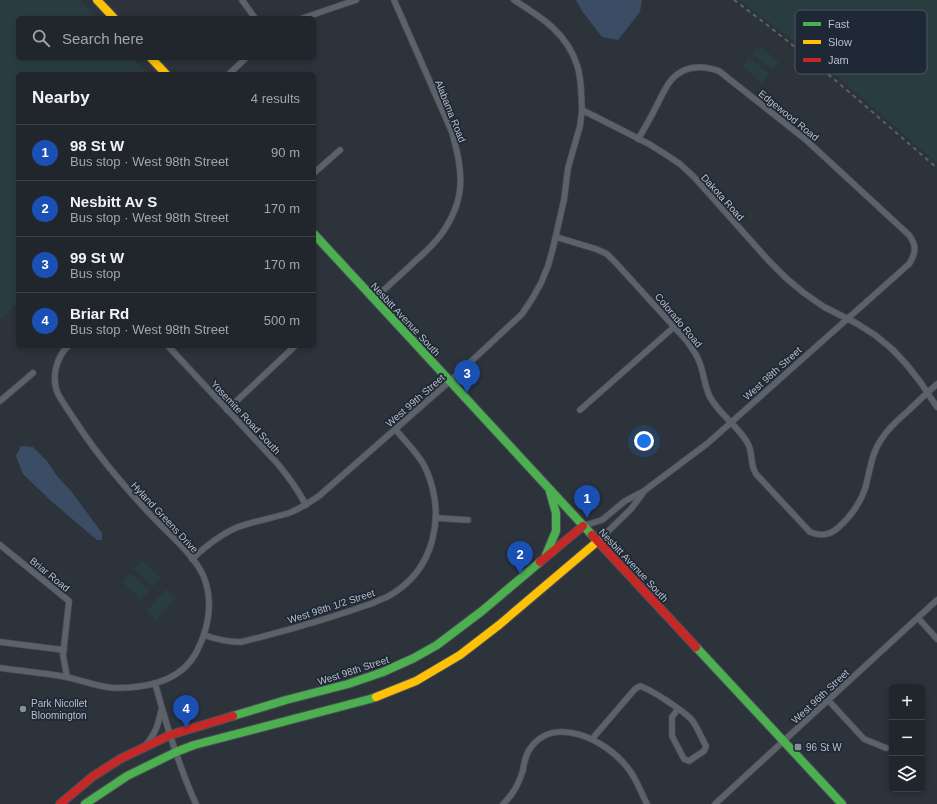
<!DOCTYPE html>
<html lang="en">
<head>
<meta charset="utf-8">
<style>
	:root { --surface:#21262c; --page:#292e34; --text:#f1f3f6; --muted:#a2a5a9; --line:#3e4348; --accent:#868e99 }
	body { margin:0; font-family:Arial,sans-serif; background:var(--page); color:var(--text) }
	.controls { position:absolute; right:12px; bottom:12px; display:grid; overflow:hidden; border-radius:6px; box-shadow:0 2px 6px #0003 }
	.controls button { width:36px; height:36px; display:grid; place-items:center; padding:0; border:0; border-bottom:1px solid var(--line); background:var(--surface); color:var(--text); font:20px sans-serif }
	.you { position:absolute; left:644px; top:441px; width:14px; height:14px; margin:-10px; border:3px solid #fff; border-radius:50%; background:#1a73e8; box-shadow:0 0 0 6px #1a73e833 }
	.badge { display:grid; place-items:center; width:26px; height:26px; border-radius:50%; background:var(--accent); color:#fff; font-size:13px; font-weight:700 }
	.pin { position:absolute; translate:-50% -33px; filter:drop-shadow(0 1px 2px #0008) }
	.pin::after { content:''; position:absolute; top:21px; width:14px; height:12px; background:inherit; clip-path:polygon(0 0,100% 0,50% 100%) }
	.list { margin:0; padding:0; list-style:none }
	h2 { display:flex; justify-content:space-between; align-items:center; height:52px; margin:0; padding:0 16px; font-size:17px }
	h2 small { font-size:13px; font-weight:400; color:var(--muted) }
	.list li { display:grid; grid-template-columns:26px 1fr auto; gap:12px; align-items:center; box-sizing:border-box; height:56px; padding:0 16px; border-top:1px solid var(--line) }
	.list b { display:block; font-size:15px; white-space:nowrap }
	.list p { margin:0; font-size:13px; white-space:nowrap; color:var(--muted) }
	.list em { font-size:13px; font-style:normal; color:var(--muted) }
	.icon { flex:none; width:22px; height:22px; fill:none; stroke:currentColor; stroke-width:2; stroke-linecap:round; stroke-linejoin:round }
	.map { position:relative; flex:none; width:937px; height:804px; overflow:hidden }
	.search { position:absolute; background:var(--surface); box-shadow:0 2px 6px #0003; left:16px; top:16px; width:300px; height:44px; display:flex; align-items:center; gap:10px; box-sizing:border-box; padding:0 14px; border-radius:6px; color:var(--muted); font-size:15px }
	.panel { position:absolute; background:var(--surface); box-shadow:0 2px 6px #0003; left:16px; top:72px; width:300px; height:276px; border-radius:6px }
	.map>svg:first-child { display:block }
	.green { fill:#293d41 }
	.water { fill:#3b4c65 }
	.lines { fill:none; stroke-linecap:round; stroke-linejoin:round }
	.street-casing { stroke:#4a4f55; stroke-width:7 }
	.fast-casing { stroke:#4a4f55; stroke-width:10 }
	.slow-casing { stroke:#4a4f55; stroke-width:10 }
	.jam-casing { stroke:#4a4f55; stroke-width:10 }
	.street { stroke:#5d6169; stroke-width:5.5 }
	.fast { stroke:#4caf50; stroke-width:8 }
	.slow { stroke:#ffc107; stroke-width:8 }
	.jam { stroke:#c62828; stroke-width:8 }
	.rail { stroke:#5b6066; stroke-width:2; stroke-dasharray:4 4; stroke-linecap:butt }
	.poi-dot { fill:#868e99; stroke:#1f2936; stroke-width:1.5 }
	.labels { text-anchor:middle; stroke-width:3.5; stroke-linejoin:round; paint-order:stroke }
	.street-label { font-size:10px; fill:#b7bfcb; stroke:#1f2936 }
	.poi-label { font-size:10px; fill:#b7bfcb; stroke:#1f2936; text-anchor:start }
	.key { fill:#1f2936; stroke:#4d5663; stroke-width:1 }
	.key-label { font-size:11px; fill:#b7bfcb }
</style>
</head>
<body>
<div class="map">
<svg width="937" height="804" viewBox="0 0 937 804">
	<rect width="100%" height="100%" fill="#2c333b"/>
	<g class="green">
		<path d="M 0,0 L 80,0 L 97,18 L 18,18 L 18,58 L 133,58 L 147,74 L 18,74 L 18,302 L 0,320 Z"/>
		<path d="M 739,0 L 937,0 L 937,163 L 823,64 L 796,42 Z"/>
		<path d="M 759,45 L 779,62 L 772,70 L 752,54 Z"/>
		<path d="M 749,58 L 769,74 L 762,83 L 742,67 Z"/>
		<path d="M 142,560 L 161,578 L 153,587 L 134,569 Z"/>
		<path d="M 130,573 L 149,591 L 141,600 L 122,582 Z"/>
		<path d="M 166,589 L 176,598 L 156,620 L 146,611 Z"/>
	</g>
	<g class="water">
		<path d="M 576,0 L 642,0 L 640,12 L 618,40 L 602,37 L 582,11 Z"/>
		<path d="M 21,446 L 33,447 L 47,461 L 57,476 L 71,491 L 102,533 L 102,540 L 97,540 L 51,501 L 23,474 L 16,456 Z"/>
	</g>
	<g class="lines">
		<g class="street-casing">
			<g id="street">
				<path d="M 242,0 L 255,18"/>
				<path d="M 514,0 C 541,17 567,33 577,65 C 582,79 581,95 582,110 L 602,120 L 649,144 L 665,154 L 680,164 L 694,177 L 769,261 L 786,278 L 804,293 L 824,307 L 856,323 L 875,335 L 892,349 L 907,365 L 921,383 L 937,407"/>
				<path d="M 303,18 L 356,0"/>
				<path d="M 229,74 L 246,58"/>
				<path d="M 314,173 L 340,150"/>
				<path d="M 556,237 L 596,249 L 607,254 L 616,263 L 686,340 C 691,347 696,353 699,361 C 704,373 704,385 710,397 C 719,414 737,425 747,442 C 754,453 749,463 756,474 L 810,532 C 822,537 831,535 840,526 C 851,516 860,503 865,489 C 870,472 871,454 881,440 C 888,428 898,420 908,411 C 917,402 927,393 937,384"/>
				<path d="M 374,299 C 386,288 398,277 410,266 C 417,259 425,253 432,245 C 446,231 458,209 460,189 C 462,169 457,151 452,132 L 394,0"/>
				<path d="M 168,346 L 277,463 C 288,476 298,490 306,505"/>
				<path d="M 0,401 L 33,373"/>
				<path d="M 227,410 L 295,346"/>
				<path d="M 580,410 L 674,327"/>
				<path d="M 436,518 L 468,520"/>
				<path d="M 583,526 L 602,520 L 625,501 L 644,491 L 708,443 L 909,264 C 916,253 917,246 909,235 L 805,139 L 719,71 C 702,65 685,65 672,79 C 666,86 662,95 658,103 C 652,115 645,128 638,139"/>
				<path d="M 598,541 L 631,509 L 643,493"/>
				<path d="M 0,545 L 69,601 L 63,655 L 67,677"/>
				<path d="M 192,559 C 206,546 221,534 238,527 C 255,521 273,518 289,513 C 300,509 310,502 319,496 L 450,381 L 508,327 L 522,314 L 532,299 L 541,283 L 548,266 L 553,248 L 564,200 L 568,168 L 580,126 L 582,110"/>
				<path d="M 918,618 L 937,639"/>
				<path d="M 204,635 C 218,640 227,642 241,642 C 266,636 290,629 315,622 C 334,616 354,610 373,603 C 377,601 382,599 387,597 C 435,571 447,515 425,467 C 418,453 405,441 395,429"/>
				<path d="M 0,642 L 64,650"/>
				<path d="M 0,668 C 22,671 44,673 66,677 C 82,680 99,688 116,688 C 147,688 182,681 197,651 C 209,627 214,601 203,575 C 192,552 167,533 150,514 C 123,485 97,455 76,422 C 70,413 63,403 58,394 C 51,378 56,358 68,346"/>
				<path d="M 155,683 C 166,724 178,765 196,804"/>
				<path d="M 828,700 L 864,739 L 886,748"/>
				<path d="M 592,739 L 635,689 L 640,686 C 652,690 682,710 691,719 C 696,724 702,739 706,746 L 704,751 L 689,761 L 684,759 L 672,736 L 672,717 L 678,709"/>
				<path d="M 145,746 C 155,734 158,726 161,711"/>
				<path d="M 503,804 C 513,795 519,784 523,770 C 524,763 525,757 529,750 C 553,713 606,740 627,767 C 637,779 640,791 647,804"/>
				<path d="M 715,804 L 937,600"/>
			</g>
		</g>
		<g class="fast-casing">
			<g id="fast">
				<path d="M 314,234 L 592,535"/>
				<path d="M 546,555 L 556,531 L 556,513 L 550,492"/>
				<path d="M 696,647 L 842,804"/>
				<path d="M 233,716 L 286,700 L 348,684 L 383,672 L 414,658 L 437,645 L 482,611 L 540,562"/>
				<path d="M 85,804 L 127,776 L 176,752 L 194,745 L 370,699 L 376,697"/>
			</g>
		</g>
		<g class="slow-casing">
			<g id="slow">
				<path d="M 97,0 L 114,18"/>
				<path d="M 151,58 L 166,74"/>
				<path d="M 376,697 L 416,681 L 460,655 L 499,625 L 598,541"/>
			</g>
		</g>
		<g class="jam-casing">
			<g id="jam">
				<path d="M 592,535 L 696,647"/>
				<path d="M 540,562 L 583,526"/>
				<path d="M 60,804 L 92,777 L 120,759 L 170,735 L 233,716"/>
			</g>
		</g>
		<use href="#street" class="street"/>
		<use href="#fast" class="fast"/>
		<use href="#slow" class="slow"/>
		<use href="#jam" class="jam"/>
		<path class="rail" d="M 734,0 C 805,52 871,111 937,168"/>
	</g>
	<g class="poi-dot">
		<circle cx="23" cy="709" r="4"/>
		<rect x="794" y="743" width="8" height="8" rx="2"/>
	</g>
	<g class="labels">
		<g class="street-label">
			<text transform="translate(451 111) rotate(68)" y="4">Alabama Road</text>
			<text transform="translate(789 115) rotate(39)" y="4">Edgewood Road</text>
			<text transform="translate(723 197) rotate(48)" y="4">Dakota Road</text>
			<text transform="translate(406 319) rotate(47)" y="4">Nesbitt Avenue South</text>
			<text transform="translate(679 320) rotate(50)" y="4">Colorado Road</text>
			<text transform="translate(772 373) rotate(-42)" y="4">West 98th Street</text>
			<text transform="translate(415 400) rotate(-41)" y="4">West 99th Street</text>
			<text transform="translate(246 417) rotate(47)" y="4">Yosemite Road South</text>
			<text transform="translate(165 517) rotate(47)" y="4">Hyland Greens Drive</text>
			<text transform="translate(634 565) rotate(47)" y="4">Nesbitt Avenue South</text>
			<text transform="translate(50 574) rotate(39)" y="4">Briar Road</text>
			<text transform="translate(331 606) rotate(-18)" y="4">West 98th 1/2 Street</text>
			<text transform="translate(353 670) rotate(-18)" y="4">West 98th Street</text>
			<text transform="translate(820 696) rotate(-43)" y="4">West 96th Street</text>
		</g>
		<g class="poi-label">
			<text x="31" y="707">Park Nicollet<tspan x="31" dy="12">Bloomington</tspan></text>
			<text x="806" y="751">96 St W</text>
		</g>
	</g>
	<rect x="795" y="10" width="132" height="64" rx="6" class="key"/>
	<rect x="803" y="22" width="18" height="4" fill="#4caf50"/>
	<rect x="803" y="40" width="18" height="4" fill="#ffc107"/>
	<rect x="803" y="58" width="18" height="4" fill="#c62828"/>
	<g class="key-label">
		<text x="828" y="28">Fast</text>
		<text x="828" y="46">Slow</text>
		<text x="828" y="64">Jam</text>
	</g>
</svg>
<div class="controls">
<button>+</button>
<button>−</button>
<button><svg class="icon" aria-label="layers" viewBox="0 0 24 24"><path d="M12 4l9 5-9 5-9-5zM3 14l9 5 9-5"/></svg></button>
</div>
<div class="you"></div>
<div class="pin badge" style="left:587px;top:518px;background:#1a4fb4">1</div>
<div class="pin badge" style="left:520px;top:574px;background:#1a4fb4">2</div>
<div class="pin badge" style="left:467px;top:393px;background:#1a4fb4">3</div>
<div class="pin badge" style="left:186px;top:728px;background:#1a4fb4">4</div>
<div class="search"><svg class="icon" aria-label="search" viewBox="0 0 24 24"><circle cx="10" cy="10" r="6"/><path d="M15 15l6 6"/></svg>Search here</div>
<section class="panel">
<h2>Nearby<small>4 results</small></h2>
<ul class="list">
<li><span class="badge" style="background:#1a4fb4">1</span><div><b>98 St W</b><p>Bus stop · West 98th Street</p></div><em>90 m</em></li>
<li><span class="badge" style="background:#1a4fb4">2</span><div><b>Nesbitt Av S</b><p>Bus stop · West 98th Street</p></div><em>170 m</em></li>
<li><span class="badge" style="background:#1a4fb4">3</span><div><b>99 St W</b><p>Bus stop</p></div><em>170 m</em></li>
<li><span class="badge" style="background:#1a4fb4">4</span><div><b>Briar Rd</b><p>Bus stop · West 98th Street</p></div><em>500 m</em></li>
</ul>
</section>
</div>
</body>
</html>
